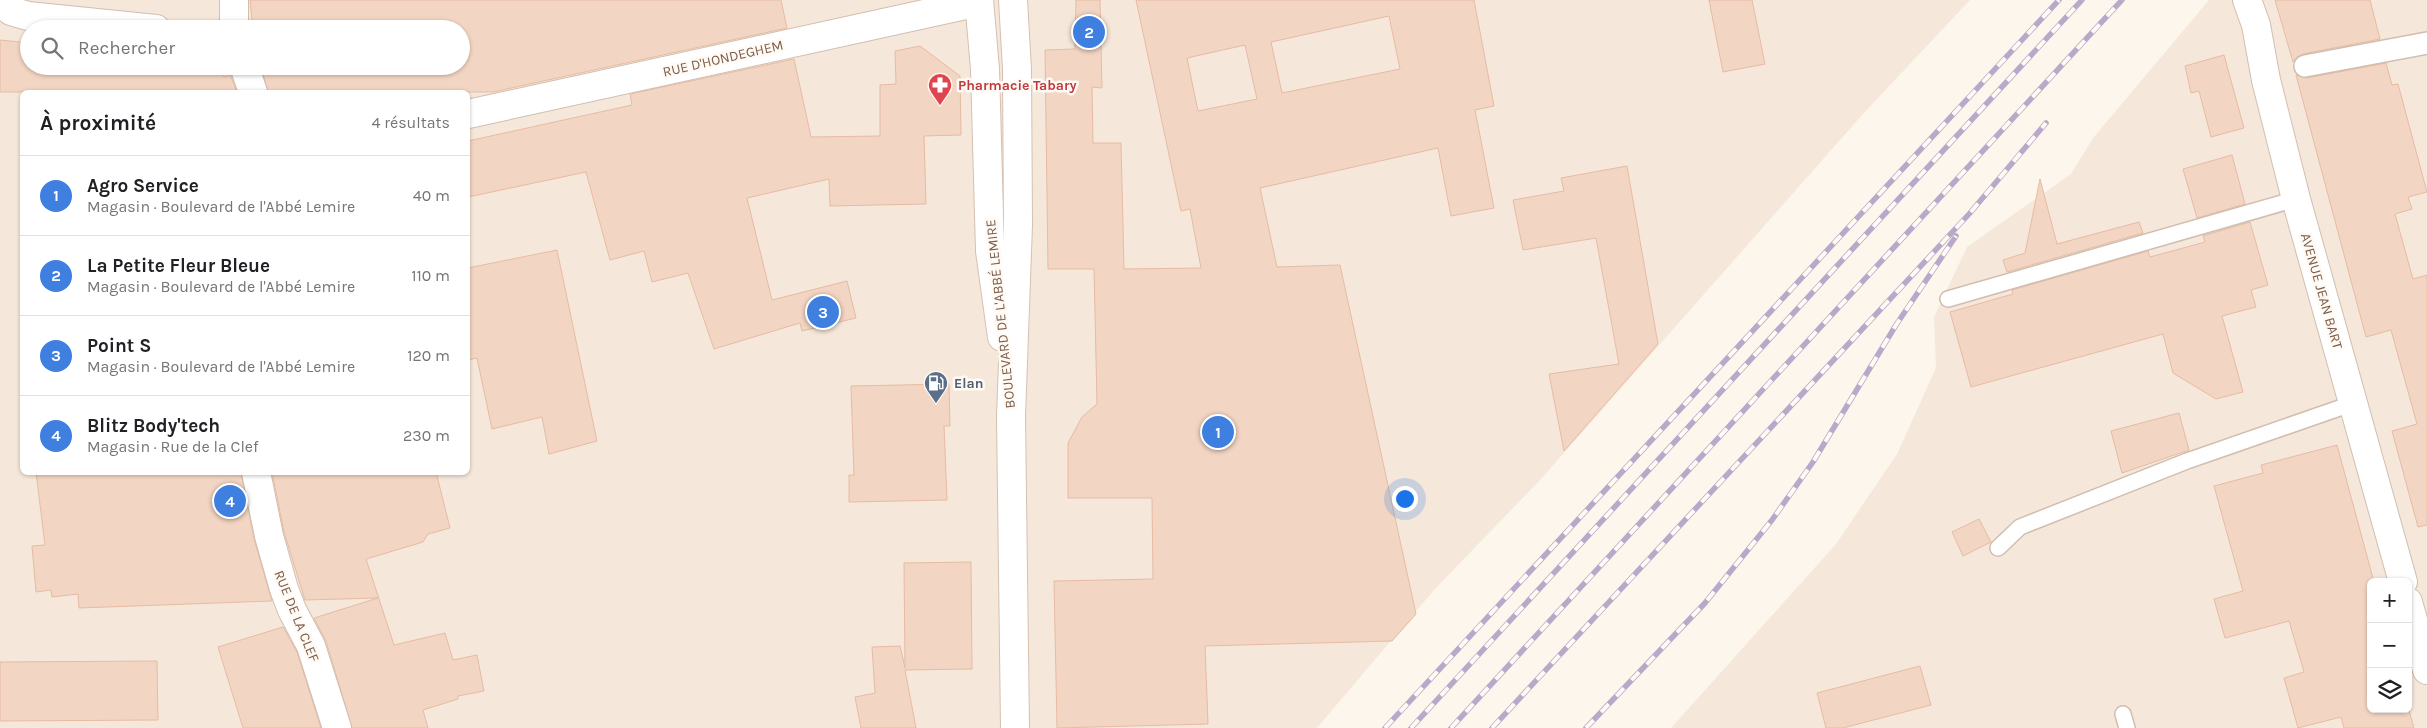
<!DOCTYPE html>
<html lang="fr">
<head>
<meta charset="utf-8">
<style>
	:root { --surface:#fff; --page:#f6f6f6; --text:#202124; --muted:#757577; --line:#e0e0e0; --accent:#e76f51 }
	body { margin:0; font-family:Karla,sans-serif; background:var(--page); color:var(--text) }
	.controls { position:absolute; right:15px; bottom:15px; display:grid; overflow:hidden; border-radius:8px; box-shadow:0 1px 4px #0004 }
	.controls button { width:45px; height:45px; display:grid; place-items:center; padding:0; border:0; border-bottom:1px solid var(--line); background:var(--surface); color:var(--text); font:25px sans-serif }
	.you { position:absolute; left:1404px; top:498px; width:18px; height:18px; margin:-12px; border:4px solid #fff; border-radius:50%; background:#1a73e8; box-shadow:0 0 0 8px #1a73e833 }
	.badge { display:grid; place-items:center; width:32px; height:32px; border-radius:50%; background:var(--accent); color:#fff; font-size:16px; font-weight:700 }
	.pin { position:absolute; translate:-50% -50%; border:2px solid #fff; box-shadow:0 1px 5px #0006 }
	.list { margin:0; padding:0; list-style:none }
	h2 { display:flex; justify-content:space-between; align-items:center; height:65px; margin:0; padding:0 20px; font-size:21px }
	h2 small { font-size:16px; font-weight:400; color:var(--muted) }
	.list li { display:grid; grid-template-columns:32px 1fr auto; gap:15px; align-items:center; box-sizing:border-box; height:80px; padding:0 20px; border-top:1px solid var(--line) }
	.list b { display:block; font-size:19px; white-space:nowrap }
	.list p { margin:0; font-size:16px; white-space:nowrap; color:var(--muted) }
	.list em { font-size:16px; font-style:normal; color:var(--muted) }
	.icon { flex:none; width:28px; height:28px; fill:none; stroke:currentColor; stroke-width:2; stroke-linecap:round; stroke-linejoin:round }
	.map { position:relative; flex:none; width:2427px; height:728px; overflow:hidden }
	.search { position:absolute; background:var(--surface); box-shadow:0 1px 4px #0004; left:20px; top:20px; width:450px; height:55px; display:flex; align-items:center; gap:12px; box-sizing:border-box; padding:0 18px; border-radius:28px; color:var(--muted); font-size:19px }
	.panel { position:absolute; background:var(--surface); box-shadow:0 1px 4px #0004; left:20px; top:90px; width:450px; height:385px; border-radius:8px }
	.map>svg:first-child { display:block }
	.residential { fill:#f5e8da; fill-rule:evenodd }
	.building { fill:#f3d5c3; stroke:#e6bba3; fill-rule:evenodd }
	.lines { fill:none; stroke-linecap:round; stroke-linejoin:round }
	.service-casing { stroke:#d1beb0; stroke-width:18 }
	.pedestrian-casing { stroke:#d1beb0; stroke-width:24 }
	.minor-casing { stroke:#d1beb0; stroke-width:30 }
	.secondary-casing { stroke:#d6c0b0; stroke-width:30 }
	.service { stroke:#fff; stroke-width:15 }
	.pedestrian { stroke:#fff; stroke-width:21 }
	.minor { stroke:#fff; stroke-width:28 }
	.secondary { stroke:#fff; stroke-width:28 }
	.rail-casing { stroke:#b9a8c9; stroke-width:5.5 }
	.rail { stroke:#fffaf3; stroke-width:4; stroke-dasharray:11; stroke-linecap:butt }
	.labels { text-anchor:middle; stroke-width:5; stroke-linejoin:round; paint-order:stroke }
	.street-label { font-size:14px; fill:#7a5c4d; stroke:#fffaf3 }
	.health-label { font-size:14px; font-weight:bold; fill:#be3a42; stroke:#fffaf3; text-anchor:start }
	.service-label { font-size:14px; font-weight:bold; fill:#4e5e75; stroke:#fffaf3; text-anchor:start }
</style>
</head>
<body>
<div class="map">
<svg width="2427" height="728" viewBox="0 0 2427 728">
	<rect width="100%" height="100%" fill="#fdf6ec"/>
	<g class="residential">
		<path d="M 0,0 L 1970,0 L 1863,114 L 1541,479 L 1434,590 L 1317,728 L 0,728 ZM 29,29 L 461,29 L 461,66 L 29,66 ZM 22,92 L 468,92 L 468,472 L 22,472 Z"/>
		<path d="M 2209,0 L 2427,0 L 2427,728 L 1671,728 L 1836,544 L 1897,454 L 1936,368 L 1934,317 L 1967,247 L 2071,174 L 2093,138 ZM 2371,582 L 2408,582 L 2408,709 L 2371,709 Z"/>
	</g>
	<g class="building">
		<path d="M 250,0 L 781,0 L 787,28 L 493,92 L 268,92 L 261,66 L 461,66 L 461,29 L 253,29 Z"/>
		<path d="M 1076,0 L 1100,0 L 1102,88 L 1092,87 L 1093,143 L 1121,143 L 1124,269 L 1201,268 L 1190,209 L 1181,211 L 1136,0 L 1474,0 L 1494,106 L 1475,110 L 1494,208 L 1451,216 L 1438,148 L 1260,188 L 1277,267 L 1340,265 L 1416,614 L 1392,641 L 1205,646 L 1208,724 L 1057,728 L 1054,581 L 1153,579 L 1152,498 L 1068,498 L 1068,443 L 1082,417 L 1097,404 L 1094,269 L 1048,269 L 1045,50 L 1075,49 ZM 1389,16 L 1400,69 L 1282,93 L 1271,42 ZM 1245,45 L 1257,99 L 1198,111 L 1187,58 Z"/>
		<path d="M 1709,0 L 1752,0 L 1765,64 L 1723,72 Z"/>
		<path d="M 2275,0 L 2370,0 L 2380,39 L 2303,54 L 2297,57 L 2293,62 Z"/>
		<path d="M 0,40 L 29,43 L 29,66 L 211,66 L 225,77 L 230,74 L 237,92 L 0,92 Z"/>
		<path d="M 920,46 L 960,76 L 961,135 L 924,136 L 926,204 L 830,206 L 829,179 L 747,198 L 772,300 L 847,281 L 856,318 L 802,331 L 800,323 L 714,349 L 688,273 L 652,282 L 644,251 L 610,260 L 586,172 L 468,197 L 468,141 L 632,105 L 630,94 L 794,59 L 811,137 L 880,136 L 880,85 L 896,84 L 895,51 Z"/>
		<path d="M 2224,55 L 2244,128 L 2211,137 L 2199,91 L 2191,93 L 2185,66 Z"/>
		<path d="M 2386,63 L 2392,85 L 2398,84 L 2427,192 L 2408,197 L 2412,209 L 2395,214 L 2413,279 L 2427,275 L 2427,525 L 2418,527 L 2392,431 L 2417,424 L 2391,330 L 2366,337 L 2296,75 L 2307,78 Z"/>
		<path d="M 2232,155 L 2245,204 L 2197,218 L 2183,169 Z"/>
		<path d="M 1627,166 L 1658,344 L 1564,451 L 1549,374 L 1619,364 L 1596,238 L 1523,250 L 1513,200 L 1564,191 L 1561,178 Z"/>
		<path d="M 2040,179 L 2057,244 L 2139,222 L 2143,233 L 2007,272 L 2003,260 L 2025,253 Z"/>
		<path d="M 2250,222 L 2268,285 L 2251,290 L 2256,307 L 2222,316 L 2243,392 L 2216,399 L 2173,373 L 2163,334 L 1971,387 L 1950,312 L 2013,294 L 2012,290 L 2148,251 L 2150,257 L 2205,242 L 2203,236 Z"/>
		<path d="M 557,250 L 597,441 L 549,454 L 542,417 L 492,429 L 477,358 L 468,360 L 468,268 Z"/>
		<path d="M 949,384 L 950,426 L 944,426 L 947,500 L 849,502 L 849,475 L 854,475 L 851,386 Z"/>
		<path d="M 2179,413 L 2189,450 L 2122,473 L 2111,431 Z"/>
		<path d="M 2337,445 L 2374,582 L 2371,582 L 2371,709 L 2408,709 L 2408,707 L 2414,728 L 2344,728 L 2341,717 L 2298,728 L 2284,678 L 2304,672 L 2289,621 L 2225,638 L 2214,599 L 2243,591 L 2214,486 L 2263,473 L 2261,465 Z"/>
		<path d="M 36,472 L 241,472 L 254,539 L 272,601 L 79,608 L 78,594 L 52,597 L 51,590 L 36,592 L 32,546 L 45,545 Z"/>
		<path d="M 272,472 L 436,472 L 450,528 L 428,534 L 423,542 L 366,559 L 394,645 L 445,633 L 453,660 L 477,655 L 484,691 L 458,696 L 458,699 L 423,710 L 428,728 L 352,728 L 326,641 L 314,618 L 378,598 L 305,600 L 284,532 Z"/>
		<path d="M 1979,519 L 1991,542 L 1963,556 L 1952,532 Z"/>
		<path d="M 971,562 L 972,669 L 905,670 L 916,728 L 861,728 L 855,697 L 875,693 L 872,647 L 900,646 L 905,668 L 904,563 Z"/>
		<path d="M 283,627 L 297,652 L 321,728 L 243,728 L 218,647 Z"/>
		<path d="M 157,661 L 158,720 L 0,721 L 0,662 Z"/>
		<path d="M 1920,666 L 1931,705 L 1843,728 L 1826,728 L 1817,693 Z"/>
	</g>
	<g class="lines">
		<g class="service-casing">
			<g id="service">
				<path d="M 1948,299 L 2296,199"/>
				<path d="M 1998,548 L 2020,527 L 2187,461 L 2354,403"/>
				<path d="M 2123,714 L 2127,728"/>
			</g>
		</g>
		<g class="pedestrian-casing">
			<path id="pedestrian" d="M 2305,66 L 2427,43"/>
		</g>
		<g class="minor-casing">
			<g id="minor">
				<path d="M 234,0 L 234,29"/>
				<path d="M 2247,0 L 2256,25 L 2266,80 L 2296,199 L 2403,582"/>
				<path d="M 0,3 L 11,11 L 28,16 L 156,29"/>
				<path d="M 244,66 L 253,92"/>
				<path d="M 468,114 L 979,2"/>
				<path d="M 256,472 L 269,536 L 284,589 L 292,610 L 311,646 L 337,728"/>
				<path d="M 2408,602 L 2427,670"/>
			</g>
		</g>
		<g class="secondary-casing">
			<g id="secondary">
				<path d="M 979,0 L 985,69 L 990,251 L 1002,337"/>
				<path d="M 1013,0 L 1017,69 L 1018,225 L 1011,417 L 1015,728"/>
			</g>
		</g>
		<use href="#service" class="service"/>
		<use href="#pedestrian" class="pedestrian"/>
		<use href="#minor" class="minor"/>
		<use href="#secondary" class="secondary"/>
		<g class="rail-casing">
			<g id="rail">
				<path d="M 1385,728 L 2059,0"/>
				<path d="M 1411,728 L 2082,0"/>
				<path d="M 1451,728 L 2122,0"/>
				<path d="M 1492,728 L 1970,213 L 2046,123"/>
				<path d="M 1586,728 L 1705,603 L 1772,520 L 1813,462 L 1896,325 L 1956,236"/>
			</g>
		</g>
		<use href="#rail" class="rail"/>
	</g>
	<defs>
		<g id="pharmacy-pin" transform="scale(1.25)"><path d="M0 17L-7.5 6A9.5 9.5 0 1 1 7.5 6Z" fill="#e0444e" stroke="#fffaf3"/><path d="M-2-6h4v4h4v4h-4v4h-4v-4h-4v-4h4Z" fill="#fff"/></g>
		<g id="fuel-pin" transform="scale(1.25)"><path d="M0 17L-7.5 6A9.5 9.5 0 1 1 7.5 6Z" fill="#5c6f8a" stroke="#fffaf3"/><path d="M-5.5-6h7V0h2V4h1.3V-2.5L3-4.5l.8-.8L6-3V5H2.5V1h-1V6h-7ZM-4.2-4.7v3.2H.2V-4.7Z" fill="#fff"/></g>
	</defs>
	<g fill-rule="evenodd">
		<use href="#pharmacy-pin" x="940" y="85"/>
		<use href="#fuel-pin" x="936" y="383"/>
	</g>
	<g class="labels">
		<g class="street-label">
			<text transform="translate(723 58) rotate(-13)" y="5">RUE D'HONDEGHEM</text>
			<text transform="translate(2322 291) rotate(74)" y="5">AVENUE JEAN BART</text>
			<text transform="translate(1000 314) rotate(-96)" y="5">BOULEVARD DE L'ABBÉ LEMIRE</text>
			<text transform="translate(297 616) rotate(68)" y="5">RUE DE LA CLEF</text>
		</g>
		<g class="health-label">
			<text x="958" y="90">Pharmacie Tabary</text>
		</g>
		<g class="service-label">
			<text x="954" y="388">Elan</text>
		</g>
	</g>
</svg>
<div class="controls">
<button>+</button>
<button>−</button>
<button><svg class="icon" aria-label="layers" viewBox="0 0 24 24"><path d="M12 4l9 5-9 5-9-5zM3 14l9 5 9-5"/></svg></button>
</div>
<div class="you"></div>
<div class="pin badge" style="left:1218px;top:432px;background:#3f7fe0">1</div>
<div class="pin badge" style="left:1089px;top:32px;background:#3f7fe0">2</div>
<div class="pin badge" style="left:823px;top:312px;background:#3f7fe0">3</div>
<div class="pin badge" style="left:230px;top:501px;background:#3f7fe0">4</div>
<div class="search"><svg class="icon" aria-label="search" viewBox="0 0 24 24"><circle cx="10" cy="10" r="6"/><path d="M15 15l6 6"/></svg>Rechercher</div>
<section class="panel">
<h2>À proximité<small>4 résultats</small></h2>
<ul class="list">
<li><span class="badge" style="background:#3f7fe0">1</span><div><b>Agro Service</b><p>Magasin · Boulevard de l'Abbé Lemire</p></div><em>40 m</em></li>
<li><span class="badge" style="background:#3f7fe0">2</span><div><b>La Petite Fleur Bleue</b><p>Magasin · Boulevard de l'Abbé Lemire</p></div><em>110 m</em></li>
<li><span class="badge" style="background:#3f7fe0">3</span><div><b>Point S</b><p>Magasin · Boulevard de l'Abbé Lemire</p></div><em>120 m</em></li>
<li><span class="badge" style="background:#3f7fe0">4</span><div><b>Blitz Body'tech</b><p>Magasin · Rue de la Clef</p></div><em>230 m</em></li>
</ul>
</section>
</div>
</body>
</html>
